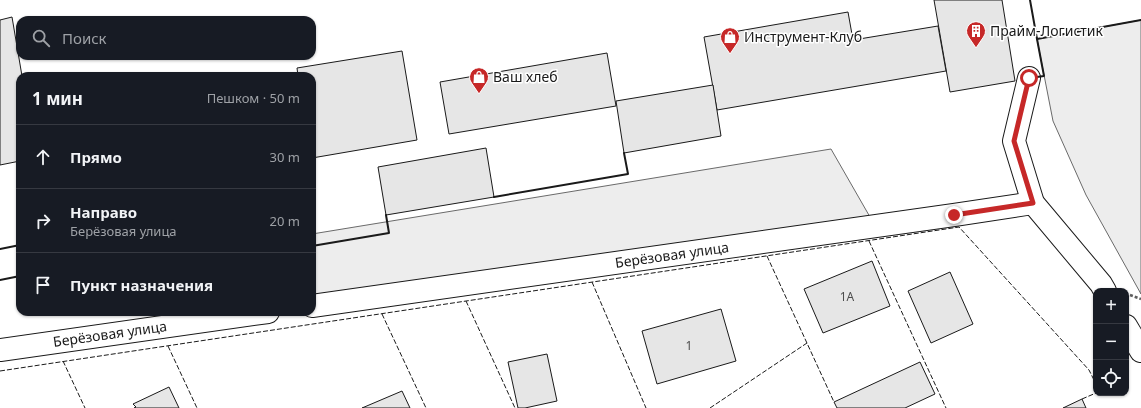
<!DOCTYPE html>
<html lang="ru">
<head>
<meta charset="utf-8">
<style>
	:root { --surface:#171b24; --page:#20242c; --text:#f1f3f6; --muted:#9ea1a6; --line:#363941 }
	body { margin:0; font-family:"Noto Sans",sans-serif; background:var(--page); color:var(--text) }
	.controls { position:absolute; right:12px; bottom:12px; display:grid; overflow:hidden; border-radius:8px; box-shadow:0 1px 3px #0004 }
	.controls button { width:36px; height:36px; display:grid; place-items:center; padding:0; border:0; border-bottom:1px solid var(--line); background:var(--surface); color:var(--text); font:20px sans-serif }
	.stop { position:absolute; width:12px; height:12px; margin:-9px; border:3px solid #c62828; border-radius:50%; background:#fff }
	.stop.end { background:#c62828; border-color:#fff; box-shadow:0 1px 4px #0008 }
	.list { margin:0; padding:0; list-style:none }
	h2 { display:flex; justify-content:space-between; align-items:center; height:52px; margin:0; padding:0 16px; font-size:17px }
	h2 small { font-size:13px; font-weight:400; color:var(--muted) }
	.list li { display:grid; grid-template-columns:26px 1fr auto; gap:12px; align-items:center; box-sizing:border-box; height:64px; padding:0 16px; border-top:1px solid var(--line) }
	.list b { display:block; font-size:15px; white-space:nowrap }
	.list p { margin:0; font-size:13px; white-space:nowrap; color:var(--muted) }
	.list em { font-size:13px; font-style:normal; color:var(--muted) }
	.icon { flex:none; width:22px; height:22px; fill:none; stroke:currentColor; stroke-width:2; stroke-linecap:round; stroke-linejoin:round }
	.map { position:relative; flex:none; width:1141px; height:408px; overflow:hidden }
	.search { position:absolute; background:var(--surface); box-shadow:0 1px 3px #0004; left:16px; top:16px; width:300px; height:44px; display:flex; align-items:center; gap:10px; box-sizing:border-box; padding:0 14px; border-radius:12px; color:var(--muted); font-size:15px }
	.panel { position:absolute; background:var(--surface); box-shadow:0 1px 3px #0004; left:16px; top:72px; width:300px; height:244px; border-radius:12px }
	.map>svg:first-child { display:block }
	.built { fill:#ededed; stroke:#6a6a6a }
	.building { fill:#e6e6e6; stroke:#1a1a1a }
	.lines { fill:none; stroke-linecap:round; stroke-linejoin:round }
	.minor-casing { stroke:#1a1a1a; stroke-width:24 }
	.path { stroke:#5f5f5f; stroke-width:2.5; stroke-dasharray:3 2; stroke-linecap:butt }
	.minor { stroke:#fff; stroke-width:22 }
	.fence { stroke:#1a1a1a; stroke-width:1; stroke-dasharray:5 2; stroke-linecap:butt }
	.wall { stroke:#1a1a1a; stroke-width:2 }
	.route { stroke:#c62828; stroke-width:5 }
	.labels { text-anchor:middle; stroke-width:3; stroke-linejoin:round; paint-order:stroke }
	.number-label { font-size:12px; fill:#4d4d4d }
	.poi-label { font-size:14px; fill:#1a1a1a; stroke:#fff; text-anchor:start }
	.street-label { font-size:14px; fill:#1a1a1a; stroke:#fff }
</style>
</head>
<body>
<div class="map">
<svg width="1141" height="408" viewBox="0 0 1141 408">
	<rect width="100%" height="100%" fill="#fff"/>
	<g class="built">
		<path d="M 1141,20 L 1141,294 L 1086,195 L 1053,121 L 1037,39 Z"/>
		<path d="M 831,149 L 870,217 L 312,295 L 312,234 Z"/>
	</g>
	<g class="building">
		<path d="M 934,0 L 1002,0 L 1015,81 L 950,92 Z"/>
		<path d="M 848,12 L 853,40 L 938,26 L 946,71 L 717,110 L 704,37 Z"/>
		<path d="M 12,17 L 22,76 L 20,76 L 20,161 L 0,165 L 0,20 Z"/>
		<path d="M 402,51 L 417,140 L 312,158 L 312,76 L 298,76 L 297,68 Z"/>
		<path d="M 607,53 L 616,106 L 449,134 L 440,82 Z"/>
		<path d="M 713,85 L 721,136 L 624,153 L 616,101 Z"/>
		<path d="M 486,148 L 494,197 L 386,215 L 378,167 Z"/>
		<path d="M 872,261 L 890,306 L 823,333 L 804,289 Z"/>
		<path d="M 950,272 L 973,324 L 931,343 L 908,291 Z"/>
		<path d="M 721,309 L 736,361 L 657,384 L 642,331 Z"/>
		<path d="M 547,354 L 557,401 L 525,408 L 518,408 L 508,362 Z"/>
		<path d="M 920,362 L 935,394 L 905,408 L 837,408 L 834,402 Z"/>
		<path d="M 169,387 L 179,408 L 134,408 L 136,407 L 133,404 Z"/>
		<path d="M 402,391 L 410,408 L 362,408 Z"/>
		<path d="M 1082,399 L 1086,408 L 1063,408 Z"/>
	</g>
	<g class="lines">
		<g class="minor-casing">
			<g id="minor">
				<path d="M 1029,78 L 1014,141 L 1033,203 L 1101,284 L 1105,291"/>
				<path d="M 312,306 L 954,215 L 1033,203"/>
				<path d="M 1126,326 L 1141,351"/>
				<path d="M 0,350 L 268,312"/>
			</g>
		</g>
		<path class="path" d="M 1130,295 L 1141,299"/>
		<use href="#minor" class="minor"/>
		<g class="fence">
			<path d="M 869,241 L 946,408"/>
			<path d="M 767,256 L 834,402"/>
			<path d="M 592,282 L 646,408"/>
			<path d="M 466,301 L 515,408"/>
			<path d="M 382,314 L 426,408"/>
			<path d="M 168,346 L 197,408"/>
			<path d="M 63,361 L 85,408"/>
			<path d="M 0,371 L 959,227 L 1089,370 L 1096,384"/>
			<path d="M 1082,399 L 1096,393"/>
			<path d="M 710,408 L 807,343"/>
		</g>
		<g class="wall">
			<path d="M 1030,0 L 1037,39 L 1141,20"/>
			<path d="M 1037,77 L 1044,76 L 1037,39"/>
			<path d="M 494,197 L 628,174 L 624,153"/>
			<path d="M 312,246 L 389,233 L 386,215"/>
			<path d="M 0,249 L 20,245"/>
			<path d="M 0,280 L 20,276"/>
		</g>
	</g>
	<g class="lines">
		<path class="route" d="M 954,215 L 1033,203 L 1014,141 L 1029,78"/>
	</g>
	<defs>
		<g id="building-pin" transform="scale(1)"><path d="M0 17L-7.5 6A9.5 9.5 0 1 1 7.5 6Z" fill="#c62828" stroke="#fff"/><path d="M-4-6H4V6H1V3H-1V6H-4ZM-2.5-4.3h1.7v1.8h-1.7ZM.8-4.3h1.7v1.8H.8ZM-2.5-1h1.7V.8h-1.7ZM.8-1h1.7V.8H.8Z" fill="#fff"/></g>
		<g id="shop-pin" transform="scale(1)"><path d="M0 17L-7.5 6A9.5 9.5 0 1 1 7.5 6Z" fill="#c62828" stroke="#fff"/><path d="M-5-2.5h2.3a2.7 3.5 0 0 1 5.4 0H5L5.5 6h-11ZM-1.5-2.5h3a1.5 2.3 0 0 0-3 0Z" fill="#fff"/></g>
	</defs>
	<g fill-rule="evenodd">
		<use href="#building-pin" x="976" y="31"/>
		<use href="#shop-pin" x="730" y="37"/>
		<use href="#shop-pin" x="479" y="77"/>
	</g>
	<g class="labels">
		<g class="number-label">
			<text x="847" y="301">1А</text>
			<text x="689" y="350">1</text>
		</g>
		<g class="poi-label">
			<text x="990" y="36">Прайм-Логистик</text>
			<text x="744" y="42">Инструмент-Клуб</text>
			<text x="493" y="82">Ваш хлеб</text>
		</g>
		<g class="street-label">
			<text transform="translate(672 255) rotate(-8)" y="5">Берёзовая улица</text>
			<text transform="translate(110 334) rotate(-8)" y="5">Берёзовая улица</text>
		</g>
	</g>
</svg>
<div class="controls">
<button>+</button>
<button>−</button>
<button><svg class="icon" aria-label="locate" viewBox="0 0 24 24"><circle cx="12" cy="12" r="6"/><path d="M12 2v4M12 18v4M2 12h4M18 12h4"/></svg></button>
</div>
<div class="stop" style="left:1029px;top:78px"></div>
<div class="stop end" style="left:954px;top:215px"></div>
<div class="search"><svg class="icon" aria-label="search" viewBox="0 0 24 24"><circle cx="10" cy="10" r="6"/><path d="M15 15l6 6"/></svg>Поиск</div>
<section class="panel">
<h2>1 мин<small>Пешком · 50 m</small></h2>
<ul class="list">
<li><svg class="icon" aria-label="ahead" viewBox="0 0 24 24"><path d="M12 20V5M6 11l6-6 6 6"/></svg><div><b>Прямо</b></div><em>30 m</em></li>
<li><svg class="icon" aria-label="right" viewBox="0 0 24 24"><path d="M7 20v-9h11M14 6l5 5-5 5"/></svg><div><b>Направо</b><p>Берёзовая улица</p></div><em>20 m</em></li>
<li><svg class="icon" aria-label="arrive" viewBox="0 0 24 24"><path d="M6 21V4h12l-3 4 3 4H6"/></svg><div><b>Пункт назначения</b></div></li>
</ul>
</section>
</div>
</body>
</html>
